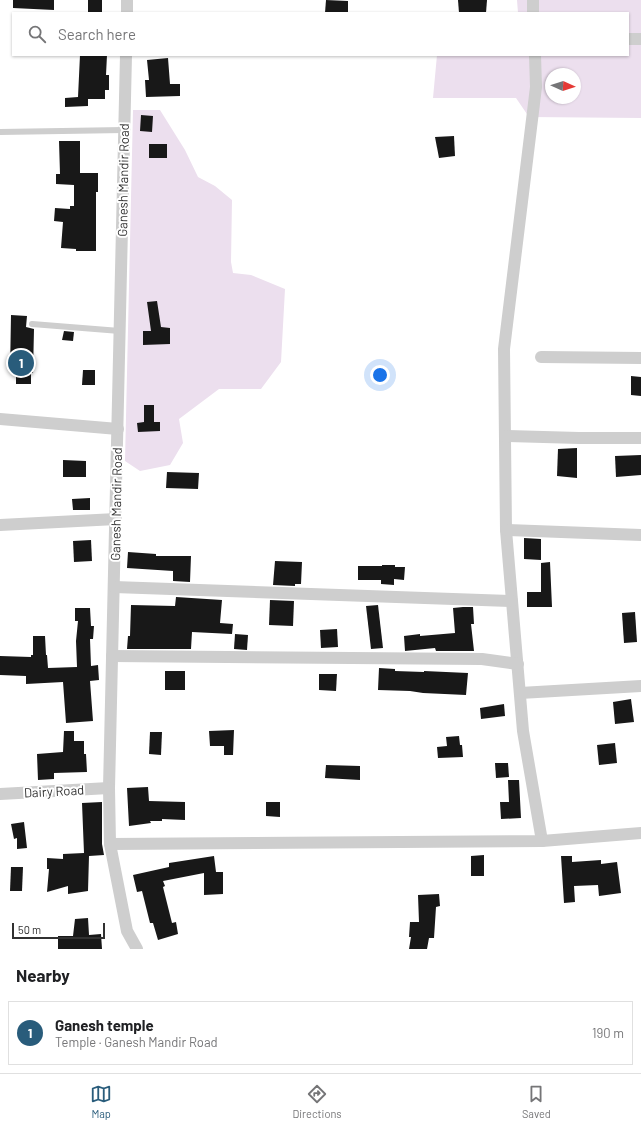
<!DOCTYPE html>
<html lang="en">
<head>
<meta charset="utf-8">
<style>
	:root { --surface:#fff; --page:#f2f2f2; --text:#202124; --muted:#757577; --line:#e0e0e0; --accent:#295c7b }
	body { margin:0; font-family:Barlow,sans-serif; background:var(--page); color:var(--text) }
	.compass { position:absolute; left:545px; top:68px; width:36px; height:36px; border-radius:50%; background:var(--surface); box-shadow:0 1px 3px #0004; rotate:93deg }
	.scale { position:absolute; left:12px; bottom:10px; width:93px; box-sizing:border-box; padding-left:4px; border:2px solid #313131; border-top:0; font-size:11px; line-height:14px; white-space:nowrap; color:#313131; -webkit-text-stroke:3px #fff; paint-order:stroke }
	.you { position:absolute; left:380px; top:375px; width:14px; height:14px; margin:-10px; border:3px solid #fff; border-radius:50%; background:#1a73e8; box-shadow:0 0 0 6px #1a73e833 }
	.badge { display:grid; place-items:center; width:26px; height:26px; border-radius:50%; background:var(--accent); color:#fff; font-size:13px; font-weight:700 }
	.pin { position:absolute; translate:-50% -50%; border:2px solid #fff; box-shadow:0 1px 4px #0006 }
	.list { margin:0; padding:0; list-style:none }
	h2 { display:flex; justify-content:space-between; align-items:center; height:52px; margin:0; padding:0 16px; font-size:17px }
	h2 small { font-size:13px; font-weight:400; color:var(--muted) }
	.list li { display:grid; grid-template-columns:26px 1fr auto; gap:12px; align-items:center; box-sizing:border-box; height:64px; margin:0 8px 8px; padding:0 8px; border:1px solid var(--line); border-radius:0px }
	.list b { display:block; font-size:15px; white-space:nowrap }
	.list p { margin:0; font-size:13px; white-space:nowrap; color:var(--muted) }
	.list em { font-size:13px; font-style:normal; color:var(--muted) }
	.icon { flex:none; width:22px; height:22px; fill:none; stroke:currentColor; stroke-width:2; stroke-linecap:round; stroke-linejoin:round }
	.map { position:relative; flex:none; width:641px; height:949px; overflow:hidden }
	.search { position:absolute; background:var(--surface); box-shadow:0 1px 3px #0004; left:12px; right:12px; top:12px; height:44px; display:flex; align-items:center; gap:10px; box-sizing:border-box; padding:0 14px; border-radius:0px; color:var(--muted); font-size:15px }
	.sheet { height:124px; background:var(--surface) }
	nav { display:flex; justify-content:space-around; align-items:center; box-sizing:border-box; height:56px; border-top:1px solid var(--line); background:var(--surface); font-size:11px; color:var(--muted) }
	nav a { display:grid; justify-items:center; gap:2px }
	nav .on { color:var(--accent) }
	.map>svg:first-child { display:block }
	.green { fill:#ecdfee; fill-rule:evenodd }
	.building { fill:#181818 }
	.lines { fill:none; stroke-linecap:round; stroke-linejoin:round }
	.lane { stroke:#cecece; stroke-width:6 }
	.street { stroke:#cecece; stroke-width:12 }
	.labels { text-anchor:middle; stroke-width:4; stroke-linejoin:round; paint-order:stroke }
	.street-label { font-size:13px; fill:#313131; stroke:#fff }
</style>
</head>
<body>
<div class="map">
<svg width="641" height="949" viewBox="0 0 641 949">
	<rect width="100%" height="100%" fill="#fff"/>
	<g class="green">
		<path d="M 517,0 L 641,0 L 641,118 L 529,117 L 516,98 L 433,98 L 437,55 L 628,55 L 628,13 L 518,13 ZM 551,74 L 575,74 L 575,98 L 551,98 Z"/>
		<path d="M 133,110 L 160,110 L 185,150 L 198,177 L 215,186 L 232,200 L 231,262 L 233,273 L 251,275 L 285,289 L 281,362 L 261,389 L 219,389 L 179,419 L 183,443 L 170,465 L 140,471 L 125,461 Z"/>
	</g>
	<g class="building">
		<path d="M 13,0 L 54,0 L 54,10 L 13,8 Z"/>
		<rect x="88" y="0" width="14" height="12"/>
		<path d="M 326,0 L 348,1 L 348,13 L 325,13 Z"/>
		<path d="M 458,0 L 487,0 L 486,13 L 459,13 Z"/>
		<path d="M 80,55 L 107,55 L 106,75 L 109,75 L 109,90 L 105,90 L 105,99 L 88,99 L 88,106 L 65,107 L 65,98 L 78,97 Z"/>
		<path d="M 168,58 L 170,84 L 180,84 L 180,96 L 146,97 L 145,80 L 149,80 L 147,60 Z"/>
		<path d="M 141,115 L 153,116 L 152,132 L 140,131 Z"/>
		<path d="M 454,136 L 455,156 L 439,158 L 435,137 Z"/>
		<path d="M 59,141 L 80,141 L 80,173 L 98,173 L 98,192 L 96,192 L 96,251 L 76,251 L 76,249 L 61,248 L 63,222 L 54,221 L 55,208 L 70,209 L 70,206 L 74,206 L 74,185 L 56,184 L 56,174 L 60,174 Z"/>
		<rect x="149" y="144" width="18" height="14"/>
		<path d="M 157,301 L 161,327 L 170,328 L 170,344 L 143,345 L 143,331 L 151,331 L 147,302 Z"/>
		<path d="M 11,315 L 27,316 L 26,327 L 34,329 L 33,373 L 31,373 L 31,384 L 16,384 L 16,372 L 10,372 Z"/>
		<path d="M 64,331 L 74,332 L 73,341 L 62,340 Z"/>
		<path d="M 83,370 L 95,370 L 95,385 L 82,385 Z"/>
		<path d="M 631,376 L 641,377 L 641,396 L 631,395 Z"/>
		<path d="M 144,405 L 154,405 L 154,422 L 160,422 L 160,431 L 138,432 L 137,423 L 144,422 Z"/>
		<path d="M 577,448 L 577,478 L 557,476 L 558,449 Z"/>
		<path d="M 641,455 L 641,475 L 616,477 L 615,456 Z"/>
		<path d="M 63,460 L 86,461 L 86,477 L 63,477 Z"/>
		<path d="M 167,472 L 199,473 L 198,489 L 166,488 Z"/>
		<path d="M 90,498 L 90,510 L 73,510 L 72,499 Z"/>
		<path d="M 524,538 L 541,539 L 541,560 L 524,559 Z"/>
		<path d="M 91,540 L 92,561 L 74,562 L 73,541 Z"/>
		<path d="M 128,552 L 156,554 L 156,556 L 191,556 L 190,582 L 173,581 L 173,571 L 127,568 Z"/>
		<path d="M 275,561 L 302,562 L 301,584 L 295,584 L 295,586 L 273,585 Z"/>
		<path d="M 550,562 L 552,607 L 527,607 L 527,592 L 541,592 L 541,563 Z"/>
		<path d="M 382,565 L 395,565 L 395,567 L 405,567 L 404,580 L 394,579 L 394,585 L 381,584 L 381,580 L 358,580 L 358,566 L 382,566 Z"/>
		<path d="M 176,597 L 222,600 L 220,623 L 233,624 L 232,634 L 192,632 L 191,649 L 127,649 L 128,636 L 130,636 L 131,605 L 175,606 Z"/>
		<path d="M 270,600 L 294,601 L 293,626 L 269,625 Z"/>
		<path d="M 378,605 L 383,648 L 371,649 L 366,606 Z"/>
		<path d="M 463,607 L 473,607 L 474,624 L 471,624 L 474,651 L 436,651 L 435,648 L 405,651 L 404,636 L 420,634 L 420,636 L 455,633 L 453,608 Z"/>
		<path d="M 75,608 L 90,608 L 91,626 L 94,626 L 93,639 L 90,639 L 91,666 L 98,665 L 99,680 L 90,681 L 93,721 L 66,723 L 63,682 L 26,684 L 26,676 L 0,675 L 0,656 L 31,657 L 31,655 L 33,655 L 33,636 L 45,636 L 46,655 L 47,655 L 48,668 L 77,667 L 76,641 L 78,621 L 75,621 Z"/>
		<path d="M 635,612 L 637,642 L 624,643 L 622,613 Z"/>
		<path d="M 337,629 L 338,647 L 321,648 L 320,630 Z"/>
		<path d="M 235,634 L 248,635 L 247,650 L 234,649 Z"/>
		<path d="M 379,668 L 395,669 L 395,671 L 424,672 L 424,671 L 468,673 L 466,695 L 423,693 L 410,691 L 378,690 Z"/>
		<rect x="165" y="671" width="20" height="19"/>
		<path d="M 319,674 L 337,674 L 336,691 L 319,690 Z"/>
		<path d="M 631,699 L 634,722 L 615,724 L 613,702 Z"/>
		<path d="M 504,704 L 505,716 L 481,719 L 480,708 Z"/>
		<path d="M 234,730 L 233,755 L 224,755 L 224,746 L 210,746 L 209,731 Z"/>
		<path d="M 64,731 L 74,731 L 74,741 L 84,741 L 84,754 L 86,754 L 87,772 L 54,773 L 54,779 L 38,780 L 37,754 L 63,752 Z"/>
		<path d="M 150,732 L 162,732 L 161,755 L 149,754 Z"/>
		<path d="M 459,736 L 460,745 L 462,745 L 463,757 L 438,758 L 437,747 L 447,746 L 446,737 Z"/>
		<path d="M 615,743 L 617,763 L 599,765 L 597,745 Z"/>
		<path d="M 495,763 L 508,763 L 509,777 L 496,778 Z"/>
		<path d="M 326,765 L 360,766 L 360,780 L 325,778 Z"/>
		<path d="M 508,780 L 519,780 L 521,818 L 501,819 L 500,802 L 509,802 Z"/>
		<path d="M 148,787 L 149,801 L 185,802 L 185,820 L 162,819 L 162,821 L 150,821 L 151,823 L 129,826 L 127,788 Z"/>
		<path d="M 102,802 L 102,844 L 104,855 L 89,856 L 88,891 L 68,894 L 68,886 L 47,892 L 49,869 L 47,869 L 47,858 L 63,859 L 63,854 L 84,853 L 82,803 Z"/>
		<path d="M 266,802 L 280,802 L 280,817 L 266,816 Z"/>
		<path d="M 24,822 L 27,848 L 17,849 L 17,838 L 14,839 L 11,824 Z"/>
		<path d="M 484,855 L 484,876 L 471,876 L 471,856 Z"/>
		<path d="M 214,856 L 216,872 L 223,872 L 223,894 L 204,895 L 204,873 L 163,881 L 165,886 L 163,887 L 172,923 L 176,922 L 178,934 L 158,940 L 153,923 L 150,923 L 142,891 L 137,892 L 133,875 L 169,867 L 169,863 Z"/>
		<path d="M 561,856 L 572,856 L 572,862 L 601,860 L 601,864 L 617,862 L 621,893 L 599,896 L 598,885 L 574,886 L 575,902 L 564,903 Z"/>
		<path d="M 11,867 L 23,867 L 22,891 L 10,891 Z"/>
		<path d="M 439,894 L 440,906 L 436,907 L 434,938 L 429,938 L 427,949 L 409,949 L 411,937 L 409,937 L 410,922 L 419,922 L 418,895 Z"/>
		<path d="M 88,918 L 89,935 L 101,934 L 102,949 L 58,949 L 58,936 L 73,936 L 75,919 Z"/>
	</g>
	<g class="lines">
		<g class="lane">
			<path d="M 0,132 L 124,130"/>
			<path d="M 32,324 L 120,331"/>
		</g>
		<g class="street">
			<path d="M 533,0 L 533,13"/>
			<path d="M 127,13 L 127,0"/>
			<path d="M 628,39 L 641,39"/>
			<path d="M 126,55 L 109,788 L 110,844 L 127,931 L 137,949"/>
			<path d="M 535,55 L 536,87 L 504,349 L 506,530 L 523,731 L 542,841"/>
			<path d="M 541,357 L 641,358"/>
			<path d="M 0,419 L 118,429"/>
			<path d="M 505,436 L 579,438 L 641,438"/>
			<path d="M 0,525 L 116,519"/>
			<path d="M 506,530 L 641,535"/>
			<path d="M 114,587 L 512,601"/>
			<path d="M 112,656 L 482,659 L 518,664"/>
			<path d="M 520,693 L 641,686"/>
			<path d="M 0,794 L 109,788"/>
			<path d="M 110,844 L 542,841 L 641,833"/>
		</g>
	</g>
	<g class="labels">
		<g class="street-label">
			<text transform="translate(123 180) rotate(-89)" y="5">Ganesh Mandir Road</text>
			<text transform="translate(116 504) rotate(-89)" y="5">Ganesh Mandir Road</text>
			<text transform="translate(54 791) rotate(-3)" y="5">Dairy Road</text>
		</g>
	</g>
</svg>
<svg class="compass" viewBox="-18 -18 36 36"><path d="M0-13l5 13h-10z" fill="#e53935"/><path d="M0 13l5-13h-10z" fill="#757577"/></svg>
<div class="scale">50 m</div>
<div class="you"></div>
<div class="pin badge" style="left:21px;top:363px">1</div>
<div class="search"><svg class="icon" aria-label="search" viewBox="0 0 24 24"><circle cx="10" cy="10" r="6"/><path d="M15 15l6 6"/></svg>Search here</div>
</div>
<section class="sheet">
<h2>Nearby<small></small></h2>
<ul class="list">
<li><span class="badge">1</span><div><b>Ganesh temple</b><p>Temple · Ganesh Mandir Road</p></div><em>190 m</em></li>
</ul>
</section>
<nav>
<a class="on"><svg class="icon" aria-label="map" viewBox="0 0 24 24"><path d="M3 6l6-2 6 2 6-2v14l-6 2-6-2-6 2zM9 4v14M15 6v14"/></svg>Map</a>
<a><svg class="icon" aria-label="directions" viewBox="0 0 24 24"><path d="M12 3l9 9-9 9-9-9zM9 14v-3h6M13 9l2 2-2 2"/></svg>Directions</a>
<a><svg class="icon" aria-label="saved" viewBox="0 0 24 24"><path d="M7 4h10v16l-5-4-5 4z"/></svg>Saved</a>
</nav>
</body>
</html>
